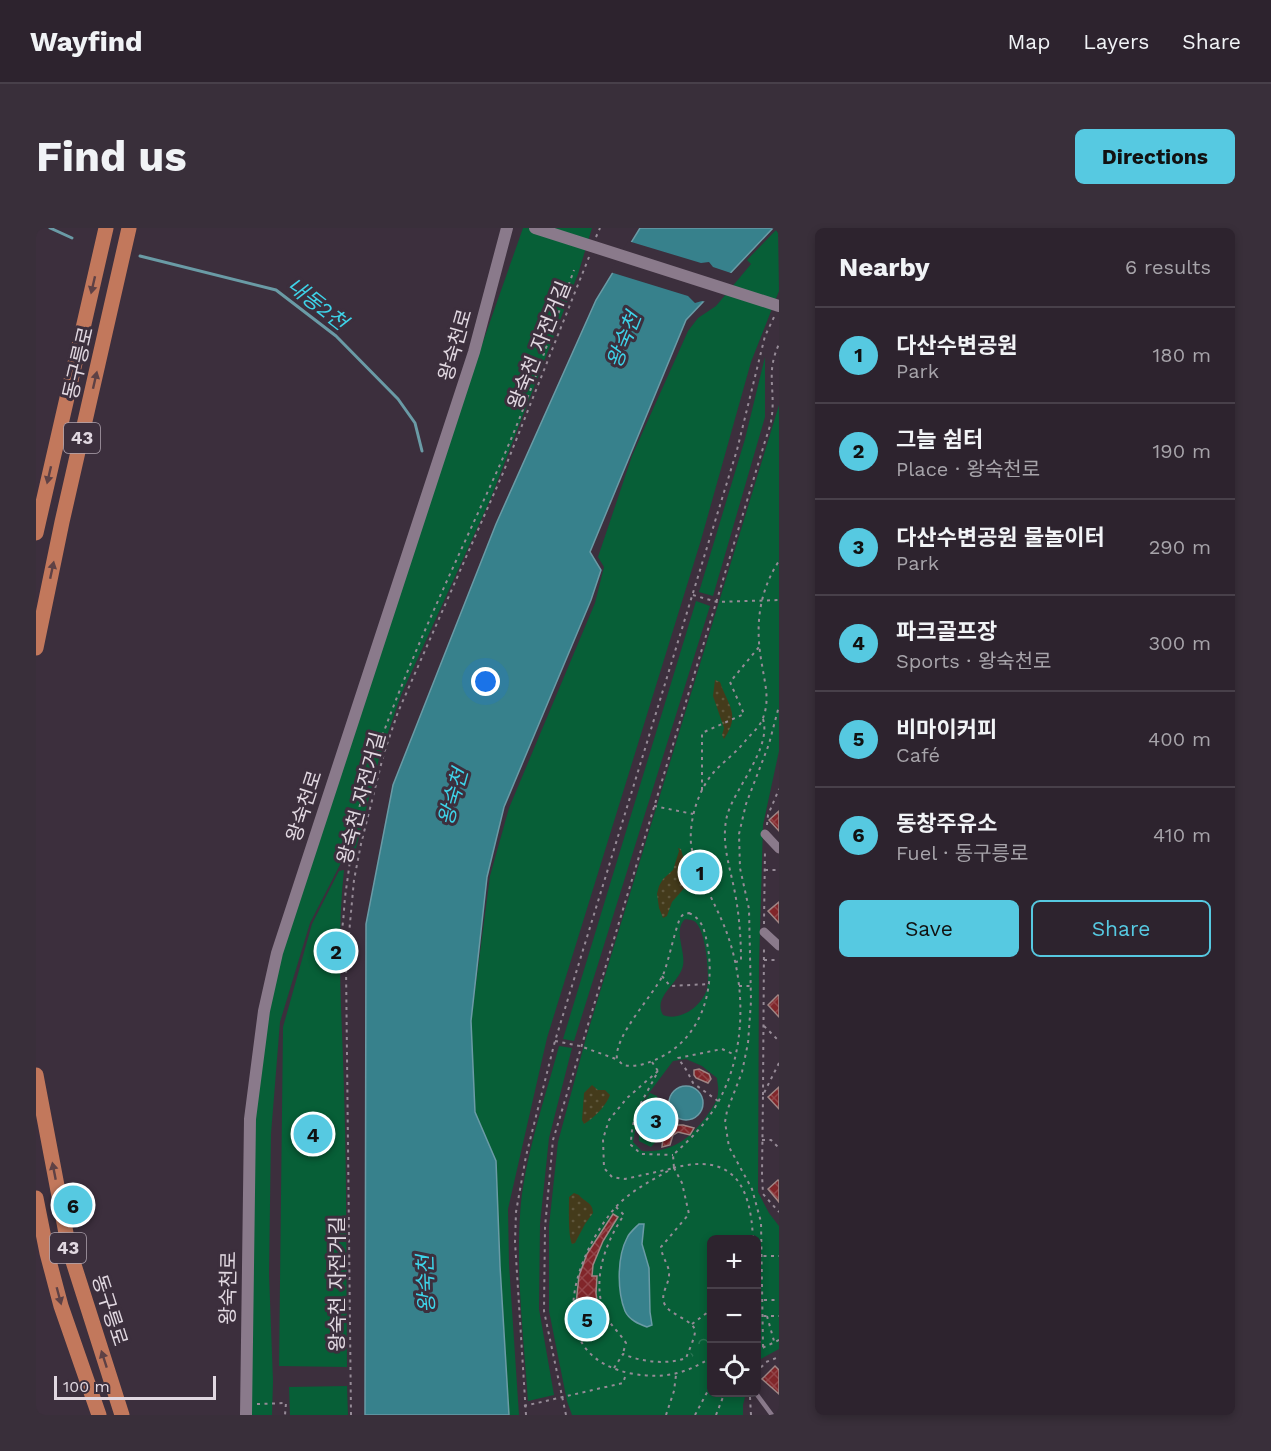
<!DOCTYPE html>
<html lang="en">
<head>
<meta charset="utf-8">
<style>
	:root { --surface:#2d232e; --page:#392f3a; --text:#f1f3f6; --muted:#a7a4aa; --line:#48404a; --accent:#56c9e1 }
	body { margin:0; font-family:"Work Sans","Noto Sans KR",sans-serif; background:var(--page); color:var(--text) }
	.controls { position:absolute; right:18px; bottom:18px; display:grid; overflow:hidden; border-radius:9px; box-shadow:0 3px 9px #0003 }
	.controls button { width:54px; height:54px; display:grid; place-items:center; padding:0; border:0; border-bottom:2px solid var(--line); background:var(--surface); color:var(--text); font:30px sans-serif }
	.scale { position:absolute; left:18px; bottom:15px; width:162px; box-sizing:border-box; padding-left:6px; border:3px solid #e1d8e1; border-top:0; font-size:16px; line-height:21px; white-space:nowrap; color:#e1d8e1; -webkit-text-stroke:4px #3c2f3d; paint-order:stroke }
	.you { position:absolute; left:450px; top:454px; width:21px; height:21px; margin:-15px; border:4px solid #fff; border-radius:50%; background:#1a73e8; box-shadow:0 0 0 9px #1a73e833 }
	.badge { display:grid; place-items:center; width:39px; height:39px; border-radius:50%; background:var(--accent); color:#111; font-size:20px; font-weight:700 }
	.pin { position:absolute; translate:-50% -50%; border:3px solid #fff; box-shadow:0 2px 6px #0006 }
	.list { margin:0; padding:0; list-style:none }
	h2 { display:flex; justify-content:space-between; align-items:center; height:78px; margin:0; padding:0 24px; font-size:26px }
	h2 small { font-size:20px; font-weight:400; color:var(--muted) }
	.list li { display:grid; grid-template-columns:39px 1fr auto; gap:18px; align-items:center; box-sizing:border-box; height:96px; padding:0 24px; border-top:2px solid var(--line) }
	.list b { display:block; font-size:22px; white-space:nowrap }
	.list p { margin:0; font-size:20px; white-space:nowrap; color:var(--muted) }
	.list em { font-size:20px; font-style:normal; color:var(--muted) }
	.actions { display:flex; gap:12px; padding:18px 24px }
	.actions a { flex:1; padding:14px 0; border:2px solid var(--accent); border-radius:9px; text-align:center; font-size:21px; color:var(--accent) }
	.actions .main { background:var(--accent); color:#111 }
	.icon { flex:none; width:33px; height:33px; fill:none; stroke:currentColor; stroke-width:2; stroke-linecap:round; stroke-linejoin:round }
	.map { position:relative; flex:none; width:743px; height:1187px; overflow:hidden; border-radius:9px }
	header { display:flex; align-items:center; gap:36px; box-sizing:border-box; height:84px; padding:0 30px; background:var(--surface); border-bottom:2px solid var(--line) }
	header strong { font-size:28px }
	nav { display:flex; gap:33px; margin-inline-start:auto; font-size:21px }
	.intro { display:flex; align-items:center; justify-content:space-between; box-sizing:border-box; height:144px; padding:0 36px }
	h1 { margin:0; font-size:42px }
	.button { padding:15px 27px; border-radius:9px; background:var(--accent); color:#111; font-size:21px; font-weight:700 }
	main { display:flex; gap:36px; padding:0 36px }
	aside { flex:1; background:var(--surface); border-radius:9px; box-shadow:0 3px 9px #0003 }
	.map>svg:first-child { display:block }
	.green { fill:#075f37; fill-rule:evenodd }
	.forest { fill:url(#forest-crowns) }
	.sand { fill:url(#sand-dots) }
	.water { fill:#37818c; stroke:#6a9ba6; stroke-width:1.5 }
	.pier { fill:#3c2f3d }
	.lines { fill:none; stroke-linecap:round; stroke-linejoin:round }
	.stream { stroke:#6a9ba6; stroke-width:3 }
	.building { fill:url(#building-cross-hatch); stroke:#9f8584; stroke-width:1.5 }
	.path { stroke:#968b97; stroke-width:2; stroke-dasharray:3 4.5; stroke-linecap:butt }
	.service { stroke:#8a7a8b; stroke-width:4.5 }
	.minor { stroke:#8a7a8b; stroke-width:9 }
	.tertiary { stroke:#8a7a8b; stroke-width:12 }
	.primary { stroke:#c2785c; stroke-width:15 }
	.oneway { fill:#5e4145 }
	.labels { text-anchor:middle; stroke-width:6; stroke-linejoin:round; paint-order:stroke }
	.shield { fill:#3c2f3d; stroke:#b0a5b0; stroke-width:1.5 }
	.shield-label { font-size:18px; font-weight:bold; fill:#e1d8e1 }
	.street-label { font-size:20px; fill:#e1d8e1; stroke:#3c2f3d }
	.water-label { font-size:21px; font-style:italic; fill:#3ed3e8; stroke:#3c2f3d }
</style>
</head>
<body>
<header>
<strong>Wayfind</strong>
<nav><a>Map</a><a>Layers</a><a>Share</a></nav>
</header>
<div class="intro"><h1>Find us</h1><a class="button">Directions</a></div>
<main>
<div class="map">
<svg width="743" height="1187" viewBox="0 0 743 1187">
	<defs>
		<pattern id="forest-crowns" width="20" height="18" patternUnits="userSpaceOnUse" patternTransform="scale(1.5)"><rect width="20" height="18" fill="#075f37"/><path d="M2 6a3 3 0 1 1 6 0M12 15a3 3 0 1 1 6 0" fill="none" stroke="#2b7554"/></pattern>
		<pattern id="sand-dots" width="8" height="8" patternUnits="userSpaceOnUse" patternTransform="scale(1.5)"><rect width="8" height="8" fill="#443b1b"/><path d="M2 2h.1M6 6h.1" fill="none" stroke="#5f573c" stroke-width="1.8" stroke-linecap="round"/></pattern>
		<pattern id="building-cross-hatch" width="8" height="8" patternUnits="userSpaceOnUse" patternTransform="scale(1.5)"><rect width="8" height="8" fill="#81262a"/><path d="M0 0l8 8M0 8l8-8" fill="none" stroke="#934549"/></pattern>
	</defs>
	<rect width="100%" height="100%" fill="#3c2f3d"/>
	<g class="green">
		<path d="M 487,0 L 556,0 L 542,46 L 454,272 L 365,467 L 343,531 L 319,624 L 308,629 L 274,695 L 244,794 L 235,906 L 233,1046 L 237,1153 L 236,1187 L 214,1187 L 216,900 L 228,803 L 242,735 L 443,125 Z"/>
		<path d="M 742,0 L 743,63 L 715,134 L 665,312 L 511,810 L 472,981 L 473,1036 L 483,1187 L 473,1187 L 464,1038 L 460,933 L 439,884 L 435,793 L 454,648 L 473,580 L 559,375 L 568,339 L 562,329 L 596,228 L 652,103 L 662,90 L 680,78 L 715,36 L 711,32 Z"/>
		<path d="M 729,129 L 729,189 L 677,368 L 663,364 L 709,211 Z"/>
		<path d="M 743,177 L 743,523 L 727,597 L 723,736 L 722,964 L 733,985 L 743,998 L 743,1121 L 721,1133 L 720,1012 L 676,1012 L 676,1164 L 710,1165 L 707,1177 L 707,1187 L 536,1187 L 531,1173 L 513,1083 L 513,998 L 522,914 L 550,810 ZM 649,691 C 651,691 656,692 658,693 C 670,700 674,748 671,761 C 666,778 644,794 627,787 C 617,770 640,757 646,741 C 652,726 636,704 649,691 ZM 650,831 L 666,838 L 681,850 C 681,854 683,860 682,864 C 682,872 677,879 672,886 C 655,910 637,925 606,923 L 597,914 L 603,882 L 607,903 L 603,907 L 603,913 L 615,919 L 638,894 L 623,874 L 621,868 L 614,865 L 603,881 L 604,877 L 637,833 Z"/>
		<path d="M 660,373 L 674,378 L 538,813 L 527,811 Z"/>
		<path d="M 308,642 C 300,715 306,787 308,861 C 311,953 310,1046 311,1139 L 243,1138 L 247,799 L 276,696 L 303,643 Z"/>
		<path d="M 523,818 L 536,820 L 513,910 L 504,996 L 503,1081 L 518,1167 L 492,1173 C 488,1114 480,1047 484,988 C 487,933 509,871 523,818 Z"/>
		<path d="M 311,1158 L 312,1187 L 254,1187 L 253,1159 Z"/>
	</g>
	<path class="forest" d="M 675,1091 L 675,1116 L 656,1129 L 654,1124 C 666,1108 654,1098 675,1091 Z"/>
	<g class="sand">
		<path d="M 679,452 L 684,454 C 692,478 705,486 688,511 L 686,507 L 688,500 L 677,468 Z"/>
		<path d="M 642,620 L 645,621 L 653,651 L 651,657 L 636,674 L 631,688 L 627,690 L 623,680 L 621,666 L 623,658 L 627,651 L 637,642 L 643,623 Z"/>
		<path d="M 556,857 L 562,862 L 569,862 L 574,867 C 570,878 558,890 548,896 L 546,892 L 548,865 Z"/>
		<path d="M 538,965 L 543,967 C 548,974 557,974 557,985 L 549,996 L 539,1015 L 536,1016 C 532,1008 533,979 533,969 Z"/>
	</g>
	<g class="water">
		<path d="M 604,0 L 737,0 L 650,92 L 554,324 L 565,342 L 555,372 L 468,579 L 451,649 L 435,793 L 439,884 L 460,933 L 464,1038 L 473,1187 L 329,1187 L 330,696 L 357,557 L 460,296 L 560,72 Z"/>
		<circle cx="650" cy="875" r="17"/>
		<path d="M 603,996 L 608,996 L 606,1016 L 613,1040 L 614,1084 L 616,1097 L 611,1099 C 603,1096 593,1092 589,1083 C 581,1063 581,1029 591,1010 C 593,1005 599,1000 603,996 Z"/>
	</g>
	<path class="pier" d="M 592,13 L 665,35 L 673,34 L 677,39 L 698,46 L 671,74 L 666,73 L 659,75 L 652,68 L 574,44 Z"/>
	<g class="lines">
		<g class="stream">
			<path d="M 14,0 L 36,10"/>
			<path d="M 104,28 L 240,62 L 300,108 L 362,171 L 379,195 L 386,223"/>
		</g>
	</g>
	<g class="building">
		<path d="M 743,583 L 743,603 L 733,592 Z"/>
		<path d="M 743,674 L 743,695 L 732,683 Z"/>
		<path d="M 742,767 L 743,768 L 743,789 L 732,777 Z"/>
		<path d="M 663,841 L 673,846 L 675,851 L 672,855 L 660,850 L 658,847 L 658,842 Z"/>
		<path d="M 743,859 L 743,881 L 732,869 Z"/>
		<path d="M 639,897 L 647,897 L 658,900 L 654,907 L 642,904 L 637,907 L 634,917 L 626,919 L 627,908 Z"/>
		<path d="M 742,952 L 743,953 L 743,974 L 732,961 Z"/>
		<path d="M 577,986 L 582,989 L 567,1013 L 557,1037 L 556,1048 L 561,1048 L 560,1065 L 562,1081 L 556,1084 L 563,1100 L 549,1107 L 545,1098 L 540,1076 L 543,1048 L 551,1026 Z"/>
		<path d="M 739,1138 L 743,1142 L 743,1166 L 726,1151 Z"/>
	</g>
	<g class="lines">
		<g class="path">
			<path d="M 560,9 L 564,0"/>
			<path d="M 657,367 L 681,374 L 743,372"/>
			<path d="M 666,562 L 666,505 L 708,486 L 694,454 L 723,419"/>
			<path d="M 618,578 L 657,586"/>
			<path d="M 731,597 L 732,587 L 743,561"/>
			<path d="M 729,642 L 743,642"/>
			<path d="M 653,685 C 668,692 669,705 672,720 C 679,763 665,810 623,830 C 613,835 599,840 587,837 L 581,831 C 578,808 616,769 627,747 C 632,736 641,693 645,689 C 647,686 649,686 653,685 Z"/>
			<path d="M 728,696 L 729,621"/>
			<path d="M 300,719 C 309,704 307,680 310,662 C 315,627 319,589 330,555 C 365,447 415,345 462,241 C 491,177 514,108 538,42"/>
			<path d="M 728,732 L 743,732"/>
			<path d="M 699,734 L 705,733 C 705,709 703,684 698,660 C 693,636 685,613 691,588 C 698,561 736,520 727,491"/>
			<path d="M 626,748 L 634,758 L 674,756"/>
			<path d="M 703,758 L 715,758"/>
			<path d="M 728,798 L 743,813"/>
			<path d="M 519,813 L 544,818 L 580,831"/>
			<path d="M 616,834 L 622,843 C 609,870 595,885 595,917 L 605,926 L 637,927"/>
			<path d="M 743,835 L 727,867 L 726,946 L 727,966 L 743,984"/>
			<path d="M 622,843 L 591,870 L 573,892 L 567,911 L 568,940 L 576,949 L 589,951 L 638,940 L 637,927 C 650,915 664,902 674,887 C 711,834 712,759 689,700 C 680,677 658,639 655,616 C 653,592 662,562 678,544 C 688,533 701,524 710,512 C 716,505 724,499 727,490 C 734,472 729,456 726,437 C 719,400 722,365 743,333"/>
			<path d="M 727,867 L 728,717"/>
			<path d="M 682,873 L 657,855 L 651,843 L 642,830 L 686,821 L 699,827"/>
			<path d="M 726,912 L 735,912 L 743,920"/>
			<path d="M 637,940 C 697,924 715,957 717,1012"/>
			<path d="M 632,943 C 611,955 589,966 574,986 C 534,1038 508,1130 598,1146 C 629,1151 649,1146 676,1129"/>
			<path d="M 580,979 L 588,987 C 569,1015 556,1051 568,1084 C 573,1096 583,1104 590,1115 L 587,1125"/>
			<path d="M 720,1028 L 743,1028"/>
			<path d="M 728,1072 L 743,1072"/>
			<path d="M 720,1088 L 743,1088"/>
			<path d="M 731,1088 L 738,1113"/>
			<path d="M 656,1096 L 672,1084 L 676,1084"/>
			<path d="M 727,1119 L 725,994 L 716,961 L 693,919 L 689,894 L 691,883 L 706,844 L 712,815 L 715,773 L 713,681 L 704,640 L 703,606 L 710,576 L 733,516 L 743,478"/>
			<path d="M 720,1123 L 743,1112"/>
			<path d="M 578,1140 L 587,1126 C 606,1134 630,1137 650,1130 C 653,1122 658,1112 659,1104 C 660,1093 634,1087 629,1077 C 623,1066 634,1056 633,1045 C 633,1037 626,1030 625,1019 L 653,986 L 646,955 L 638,940"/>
			<path d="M 720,1145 L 730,1134 L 743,1129"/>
			<path d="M 714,1169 L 715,1187"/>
			<path d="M 221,1176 L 250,1175 L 249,1187"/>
			<path d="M 488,1178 L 587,1155 L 590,1146"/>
			<path d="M 315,1187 L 310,738 L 318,652 L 325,616 L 348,525 L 362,484 L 467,245 L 553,29"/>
			<path d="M 490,1187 L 479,1014 L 480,984 L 490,928 L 519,813 L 701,222 L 729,108 L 739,87"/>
			<path d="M 530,1187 L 508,1083 L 509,999 L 517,912 L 727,220 C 730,209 735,198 736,187 C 739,159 730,144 743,116"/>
			<path d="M 630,1187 L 638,1163 L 640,1147"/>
			<path d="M 659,1187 L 676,1155"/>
			<path d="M 680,1187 L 689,1164"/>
		</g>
		<path class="service" d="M 719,1164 L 736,1187"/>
		<g class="minor">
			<path d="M 729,606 L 743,621"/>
			<path d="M 728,704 L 743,718"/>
		</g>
		<g class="tertiary">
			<path d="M 499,0 L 743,78"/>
			<path d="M 210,1187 L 214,891 L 228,783 L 241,725 L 438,124 L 471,0"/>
		</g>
		<g class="primary">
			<path d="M 0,305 L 70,0"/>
			<path d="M 0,420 L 26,294 L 93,0"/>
			<path d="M 0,847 L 33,1021 L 86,1187"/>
			<path d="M 0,970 L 11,1025 L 25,1078 L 63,1187"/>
		</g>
	</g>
	<defs><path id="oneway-solid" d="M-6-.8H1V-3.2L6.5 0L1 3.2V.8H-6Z" transform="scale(1.5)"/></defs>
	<g class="oneway">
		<use href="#oneway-solid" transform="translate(57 57) rotate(103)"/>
		<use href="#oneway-solid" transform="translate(59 152) rotate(-77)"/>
		<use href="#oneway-solid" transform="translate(13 247) rotate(103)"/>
		<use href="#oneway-solid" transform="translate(16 342) rotate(-78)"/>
		<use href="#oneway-solid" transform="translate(18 943) rotate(-101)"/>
		<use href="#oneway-solid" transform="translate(23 1068) rotate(75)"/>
		<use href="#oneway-solid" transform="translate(68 1131) rotate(-108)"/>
	</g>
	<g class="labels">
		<g class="shield">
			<rect x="28" y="195" width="36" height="30" rx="4.5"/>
			<rect x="14" y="1005" width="36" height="30" rx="4.5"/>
		</g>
		<g class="shield-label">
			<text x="46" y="216">43</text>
			<text x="32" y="1026">43</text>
		</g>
		<g class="street-label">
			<text transform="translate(419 117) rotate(-74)" y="7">왕숙천로</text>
			<text transform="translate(503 117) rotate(-68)" y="7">왕숙천 자전거길</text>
			<text transform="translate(42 135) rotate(-77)" y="7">동구릉로</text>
			<text transform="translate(325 570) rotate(-75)" y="7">왕숙천 자전거길</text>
			<text transform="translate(268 578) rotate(-72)" y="7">왕숙천로</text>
			<text transform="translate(301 1056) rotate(-90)" y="7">왕숙천 자전거길</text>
			<text transform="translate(192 1060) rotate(-89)" y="7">왕숙천로</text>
			<text transform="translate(74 1082) rotate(72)" y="7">동구릉로</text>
		</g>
		<g class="water-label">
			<text transform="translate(281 76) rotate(38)" y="7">내동2천</text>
			<text transform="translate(588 112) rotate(-68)" y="7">왕숙천</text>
			<text transform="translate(417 569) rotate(-74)" y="7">왕숙천</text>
			<text transform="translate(390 1056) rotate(-92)" y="7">왕숙천</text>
		</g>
	</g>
</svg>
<div class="controls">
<button>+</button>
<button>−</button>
<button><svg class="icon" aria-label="locate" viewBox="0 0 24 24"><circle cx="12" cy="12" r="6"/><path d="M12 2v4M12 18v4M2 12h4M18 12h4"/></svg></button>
</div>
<div class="scale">100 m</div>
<div class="you"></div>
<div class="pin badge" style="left:664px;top:644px">1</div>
<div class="pin badge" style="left:300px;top:723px">2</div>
<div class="pin badge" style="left:620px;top:892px">3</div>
<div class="pin badge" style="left:277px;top:906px">4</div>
<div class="pin badge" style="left:551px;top:1091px">5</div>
<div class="pin badge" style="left:37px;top:977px">6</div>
</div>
<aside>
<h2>Nearby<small>6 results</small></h2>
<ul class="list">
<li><span class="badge">1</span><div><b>다산수변공원</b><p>Park</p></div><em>180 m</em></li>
<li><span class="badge">2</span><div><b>그늘 쉼터</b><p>Place · 왕숙천로</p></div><em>190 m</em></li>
<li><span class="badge">3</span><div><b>다산수변공원 물놀이터</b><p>Park</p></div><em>290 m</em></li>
<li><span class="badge">4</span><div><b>파크골프장</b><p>Sports · 왕숙천로</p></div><em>300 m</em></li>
<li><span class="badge">5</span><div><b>비마이커피</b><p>Café</p></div><em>400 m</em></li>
<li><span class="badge">6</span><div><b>동창주유소</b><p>Fuel · 동구릉로</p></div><em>410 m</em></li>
</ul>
<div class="actions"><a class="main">Save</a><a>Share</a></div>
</aside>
</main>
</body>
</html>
